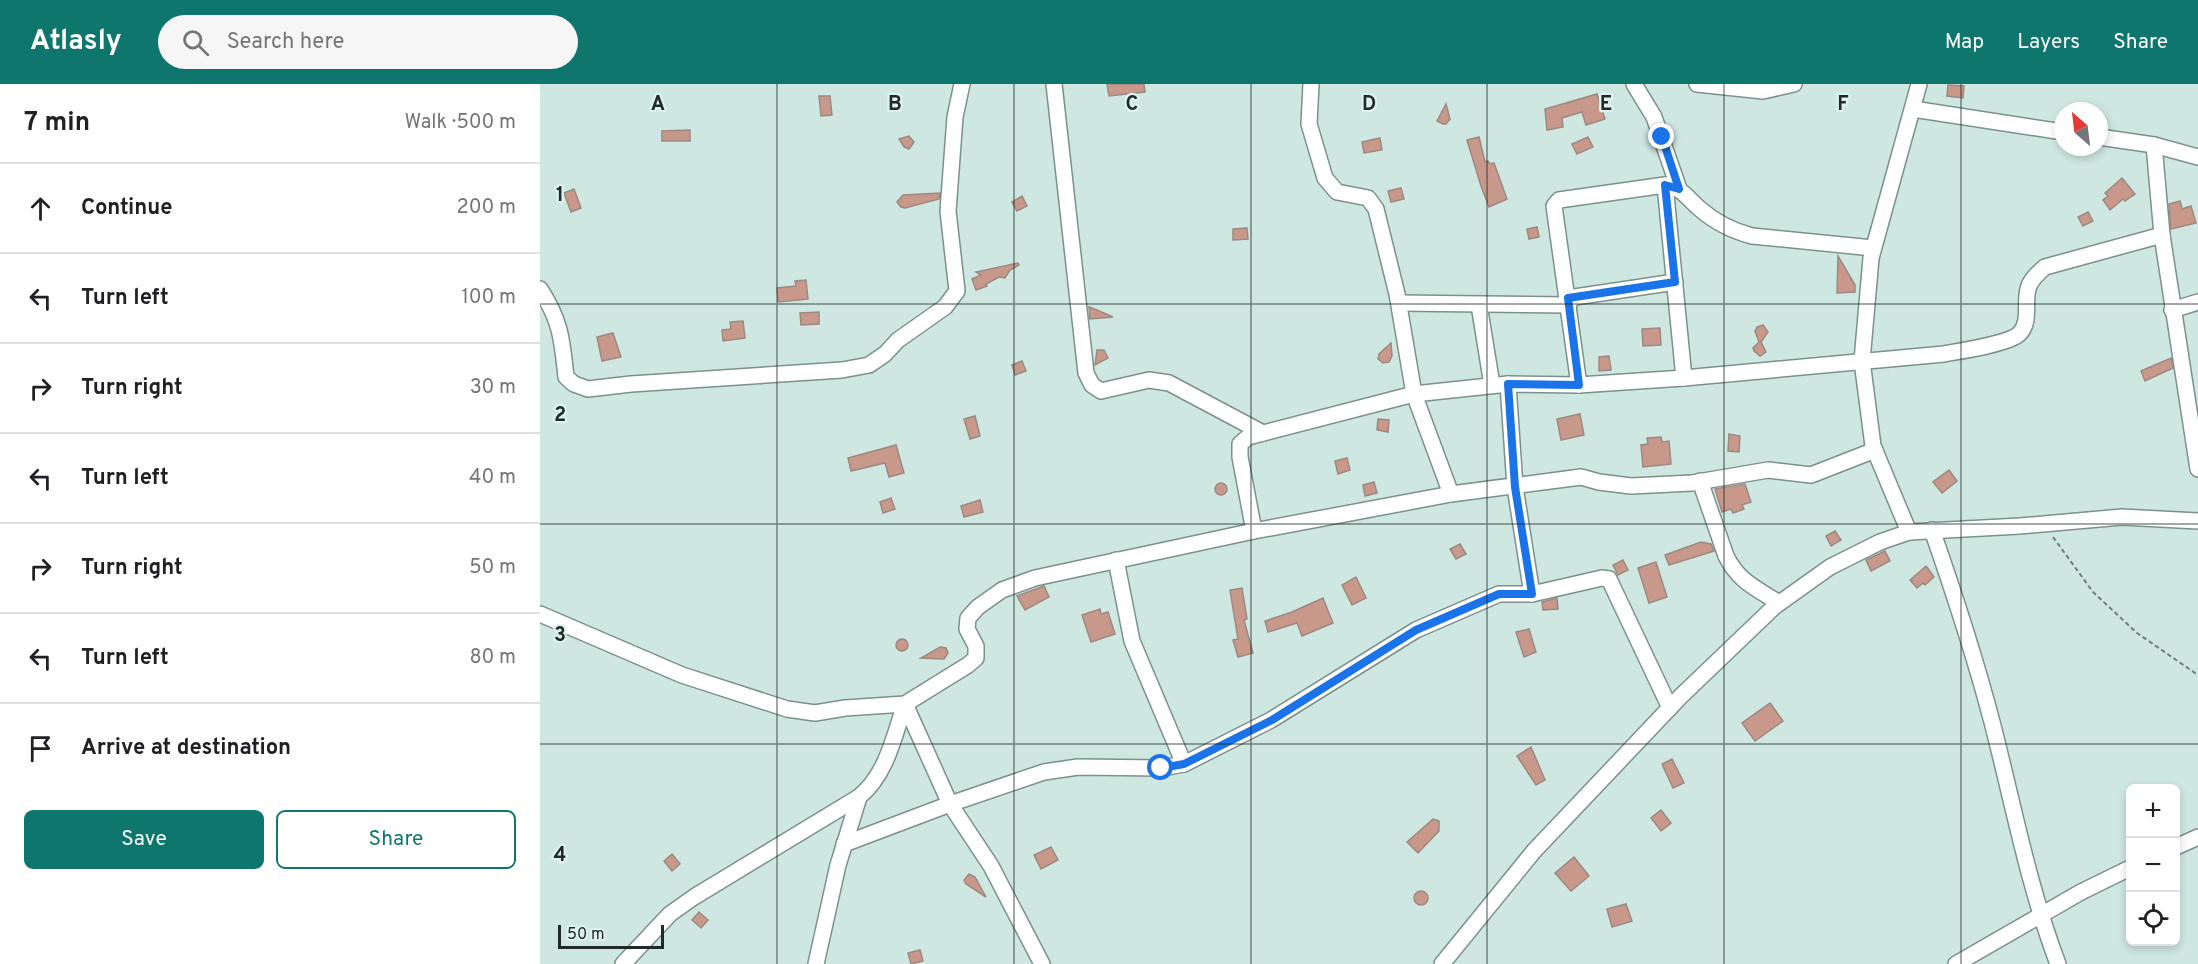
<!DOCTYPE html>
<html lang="en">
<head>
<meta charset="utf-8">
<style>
	:root { --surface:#fff; --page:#f6f6f6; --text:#202124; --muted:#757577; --line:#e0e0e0; --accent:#0f766e }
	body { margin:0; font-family:Overpass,sans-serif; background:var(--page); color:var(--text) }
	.controls { position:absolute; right:18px; bottom:18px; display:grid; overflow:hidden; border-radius:9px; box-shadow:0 3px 9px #0003 }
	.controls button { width:54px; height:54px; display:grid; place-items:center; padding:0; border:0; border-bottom:2px solid var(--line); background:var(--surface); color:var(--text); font:30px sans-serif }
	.compass { position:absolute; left:1514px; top:18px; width:54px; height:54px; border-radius:50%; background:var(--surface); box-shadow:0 3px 9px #0003; rotate:332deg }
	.scale { position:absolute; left:18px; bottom:15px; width:106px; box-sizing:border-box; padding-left:6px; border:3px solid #212a28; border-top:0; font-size:16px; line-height:21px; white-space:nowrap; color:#212a28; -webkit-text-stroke:4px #ddf4ee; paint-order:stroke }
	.stop { position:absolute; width:18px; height:18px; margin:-14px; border:4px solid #1a73e8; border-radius:50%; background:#fff }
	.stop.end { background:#1a73e8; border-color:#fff; box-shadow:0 2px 6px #0008 }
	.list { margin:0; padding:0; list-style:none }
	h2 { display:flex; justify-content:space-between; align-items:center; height:78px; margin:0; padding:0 24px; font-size:26px }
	h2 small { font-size:20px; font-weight:400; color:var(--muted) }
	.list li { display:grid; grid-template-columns:39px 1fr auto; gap:18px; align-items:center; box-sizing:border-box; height:90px; padding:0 24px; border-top:2px solid var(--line) }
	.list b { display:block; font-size:22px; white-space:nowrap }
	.list em { font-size:20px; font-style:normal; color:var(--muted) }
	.actions { display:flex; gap:12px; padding:18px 24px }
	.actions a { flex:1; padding:14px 0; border:2px solid var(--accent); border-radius:9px; text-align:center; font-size:21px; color:var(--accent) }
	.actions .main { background:var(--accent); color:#fff }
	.icon { flex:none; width:33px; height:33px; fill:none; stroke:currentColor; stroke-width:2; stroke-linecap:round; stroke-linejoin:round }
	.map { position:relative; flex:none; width:1658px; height:880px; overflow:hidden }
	header { display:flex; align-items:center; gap:36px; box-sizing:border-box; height:84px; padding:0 30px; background:var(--accent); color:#fff }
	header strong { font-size:28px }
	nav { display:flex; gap:33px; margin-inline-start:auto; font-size:21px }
	.search { width:420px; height:54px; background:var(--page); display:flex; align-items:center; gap:15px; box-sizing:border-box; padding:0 21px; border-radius:33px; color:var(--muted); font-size:22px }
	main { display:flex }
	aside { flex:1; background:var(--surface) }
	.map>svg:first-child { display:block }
	.building { fill:#c8998a; stroke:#9c8982; stroke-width:1.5 }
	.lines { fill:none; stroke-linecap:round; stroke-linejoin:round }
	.street-casing { stroke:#7b918c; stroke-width:18 }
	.path { stroke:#70807c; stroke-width:2; stroke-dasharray:4.5 3; stroke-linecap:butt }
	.street { stroke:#fff; stroke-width:15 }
	.route { stroke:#1a73e8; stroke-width:8 }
	.grid { fill:none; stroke:#212a28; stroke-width:1.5; stroke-opacity:0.55 }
	.grid-label { font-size:20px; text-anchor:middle; font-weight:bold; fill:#212a28; stroke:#ddf4ee; stroke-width:4.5; stroke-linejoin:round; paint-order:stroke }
</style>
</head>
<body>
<header>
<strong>Atlasly</strong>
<div class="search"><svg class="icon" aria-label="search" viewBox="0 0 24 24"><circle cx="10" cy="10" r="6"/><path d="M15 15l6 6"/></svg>Search here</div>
<nav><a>Map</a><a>Layers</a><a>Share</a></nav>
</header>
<main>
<aside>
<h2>7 min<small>Walk · 500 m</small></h2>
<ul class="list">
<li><svg class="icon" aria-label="ahead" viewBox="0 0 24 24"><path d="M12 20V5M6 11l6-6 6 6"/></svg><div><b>Continue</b></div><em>200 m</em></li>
<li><svg class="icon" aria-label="left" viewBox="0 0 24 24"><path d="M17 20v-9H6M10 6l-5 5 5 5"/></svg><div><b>Turn left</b></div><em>100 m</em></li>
<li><svg class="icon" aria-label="right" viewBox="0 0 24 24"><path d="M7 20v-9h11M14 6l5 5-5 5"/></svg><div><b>Turn right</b></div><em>30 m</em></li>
<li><svg class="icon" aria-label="left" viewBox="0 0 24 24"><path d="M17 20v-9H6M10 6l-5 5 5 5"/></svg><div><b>Turn left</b></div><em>40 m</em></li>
<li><svg class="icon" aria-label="right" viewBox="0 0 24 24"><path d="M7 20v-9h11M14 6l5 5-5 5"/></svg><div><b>Turn right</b></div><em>50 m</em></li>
<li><svg class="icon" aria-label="left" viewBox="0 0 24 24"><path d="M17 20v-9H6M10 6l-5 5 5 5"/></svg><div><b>Turn left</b></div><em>80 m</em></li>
<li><svg class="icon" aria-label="arrive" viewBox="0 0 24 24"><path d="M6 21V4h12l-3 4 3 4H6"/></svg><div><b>Arrive at destination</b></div></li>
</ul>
<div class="actions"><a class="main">Save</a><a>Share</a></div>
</aside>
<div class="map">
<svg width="1658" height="880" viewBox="0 0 1658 880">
	<rect width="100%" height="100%" fill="#cfe7e1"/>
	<g class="building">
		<path d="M 567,0 L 604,0 L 605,8 L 569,12 Z"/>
		<path d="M 1408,1 L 1424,2 L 1423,14 L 1407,12 Z"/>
		<path d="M 1057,10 L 1065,35 L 1046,41 L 1042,28 L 1022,34 L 1023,43 L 1007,46 L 1005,25 Z"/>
		<path d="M 279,12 L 290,12 L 292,31 L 281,32 Z"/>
		<path d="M 906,20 L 910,35 L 906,40 L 903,40 L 897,37 Z"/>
		<path d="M 150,46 L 150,57 L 122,57 L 122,47 Z"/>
		<path d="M 369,52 L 374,58 L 369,65 L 364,63 L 359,55 Z"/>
		<path d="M 939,53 L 945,78 L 948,77 L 950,80 L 954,79 L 967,115 L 949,123 L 941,102 L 927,56 Z"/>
		<path d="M 1048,53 L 1053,63 L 1037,70 L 1032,60 Z"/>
		<path d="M 840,54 L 842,66 L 824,69 L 822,58 Z"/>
		<path d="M 1582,94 L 1595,110 L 1585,117 L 1583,115 L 1570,126 L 1563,116 L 1568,112 L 1565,109 Z"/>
		<path d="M 861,104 L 864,115 L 851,118 L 848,107 Z"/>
		<path d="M 34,105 L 41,124 L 31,128 L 24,109 Z"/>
		<path d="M 400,109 L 399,115 L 365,124 L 361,123 L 357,118 L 363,111 Z"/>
		<path d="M 482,112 L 487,122 L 477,127 L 472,118 Z"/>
		<path d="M 1640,117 L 1642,125 L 1651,122 L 1656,139 L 1631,145 L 1629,120 Z"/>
		<path d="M 1548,128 L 1553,137 L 1543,142 L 1538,133 Z"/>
		<path d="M 997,143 L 999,153 L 989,155 L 987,145 Z"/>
		<path d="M 707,144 L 708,155 L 693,156 L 693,145 Z"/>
		<path d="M 1298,172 L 1315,201 L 1315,208 L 1297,209 Z"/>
		<path d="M 478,179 L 479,181 L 470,186 L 465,194 L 459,193 L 446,200 L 447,202 L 436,206 L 432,195 L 441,191 L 436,188 Z"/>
		<path d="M 266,196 L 268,215 L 238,218 L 237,204 L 256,202 L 255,197 Z"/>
		<path d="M 549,223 L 552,224 L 573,233 L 550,235 Z"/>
		<path d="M 279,228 L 279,240 L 261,241 L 260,229 Z"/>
		<path d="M 203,237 L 205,254 L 183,257 L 182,246 L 191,245 L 190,238 Z"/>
		<path d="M 1223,241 L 1228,248 L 1221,258 L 1226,268 L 1220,272 L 1214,267 L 1213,264 L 1219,258 L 1215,247 L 1217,243 Z"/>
		<path d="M 1120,244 L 1121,261 L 1103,262 L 1102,245 Z"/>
		<path d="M 73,249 L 81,273 L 62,277 L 57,253 Z"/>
		<path d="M 851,259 L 852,272 L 849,278 L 843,279 L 838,275 L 839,270 Z"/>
		<path d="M 557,266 L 564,266 L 568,274 L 555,281 Z"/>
		<path d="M 1069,272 L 1071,286 L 1059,287 L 1059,273 Z"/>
		<path d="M 1631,274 L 1633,284 L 1605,297 L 1601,287 Z"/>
		<path d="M 482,277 L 486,287 L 475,291 L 472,281 Z"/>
		<path d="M 1040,330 L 1044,351 L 1021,356 L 1017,335 Z"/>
		<path d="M 435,332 L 440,352 L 430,355 L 424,335 Z"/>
		<path d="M 838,335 L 849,336 L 848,348 L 837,346 Z"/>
		<path d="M 1189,350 L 1200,352 L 1199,368 L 1188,367 Z"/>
		<path d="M 1121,353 L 1122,358 L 1129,357 L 1131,380 L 1103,383 L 1101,361 L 1108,360 L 1107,354 Z"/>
		<path d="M 356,361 L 364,389 L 349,393 L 345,379 L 311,387 L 308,374 Z"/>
		<path d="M 807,374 L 810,386 L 798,390 L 795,377 Z"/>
		<path d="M 1409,386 L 1417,397 L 1402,409 L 1393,398 Z"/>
		<path d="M 834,398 L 837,409 L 825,412 L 823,401 Z"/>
		<circle cx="681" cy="405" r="6"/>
		<path d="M 1205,400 L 1211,418 L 1202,421 L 1204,425 L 1193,429 L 1191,425 L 1182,428 L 1175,405 Z"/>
		<path d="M 351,414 L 355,425 L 343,429 L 340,418 Z"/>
		<path d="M 440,416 L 443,428 L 424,433 L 421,422 Z"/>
		<path d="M 1295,447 L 1301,456 L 1291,462 L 1286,452 Z"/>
		<path d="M 1161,458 L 1171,460 L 1174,467 L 1129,481 L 1125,471 Z"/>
		<path d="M 920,460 L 926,470 L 916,475 L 910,465 Z"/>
		<path d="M 1345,467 L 1350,477 L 1331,487 L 1326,476 Z"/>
		<path d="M 1083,476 L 1088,486 L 1078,491 L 1073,481 Z"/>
		<path d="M 1116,478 L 1127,513 L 1109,519 L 1098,484 Z"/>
		<path d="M 1386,482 L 1394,493 L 1385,501 L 1383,499 L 1377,504 L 1370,496 Z"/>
		<path d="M 816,493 L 826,514 L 812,521 L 802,501 Z"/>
		<path d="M 504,502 L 509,513 L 485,526 L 477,512 Z"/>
		<path d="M 702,504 L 707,535 L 704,536 L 713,569 L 698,573 L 693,556 L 698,555 L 690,506 Z"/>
		<path d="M 783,514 L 793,539 L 762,552 L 757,539 L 728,548 L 725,537 L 752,528 Z"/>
		<path d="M 1017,514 L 1018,525 L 1003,526 L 1002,518 Z"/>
		<path d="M 560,525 L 561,530 L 568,528 L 575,550 L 551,558 L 542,531 Z"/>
		<path d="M 989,545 L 996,568 L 984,573 L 976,548 Z"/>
		<circle cx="362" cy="561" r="6"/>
		<path d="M 400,563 L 406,564 L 408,569 L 404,575 L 381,574 Z"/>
		<path d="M 1230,619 L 1243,637 L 1215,657 L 1202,639 Z"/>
		<path d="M 991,663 L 1005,696 L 996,701 L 977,672 Z"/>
		<path d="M 1132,675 L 1144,699 L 1133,704 L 1122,680 Z"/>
		<path d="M 1121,726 L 1131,739 L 1121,747 L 1111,734 Z"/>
		<path d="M 893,735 L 899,737 L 899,747 L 878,769 L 867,758 Z"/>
		<path d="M 511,763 L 518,776 L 501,785 L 494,771 Z"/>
		<path d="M 132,770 L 140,780 L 132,787 L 124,777 Z"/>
		<path d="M 1034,773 L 1049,792 L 1031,807 L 1015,789 Z"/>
		<path d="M 429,790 L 435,793 L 446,813 L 426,800 L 424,796 Z"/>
		<circle cx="881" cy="814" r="7"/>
		<path d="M 1086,820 L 1092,837 L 1072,843 L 1067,825 Z"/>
		<path d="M 159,828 L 168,836 L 161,844 L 152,836 Z"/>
		<path d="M 380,866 L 383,877 L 371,880 L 368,869 Z"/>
	</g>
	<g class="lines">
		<g class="street-casing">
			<g id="street">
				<path d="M 514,0 L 546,289 L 552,301 L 561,307 L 609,296 L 629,299 L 723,349"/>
				<path d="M 771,0 L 769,40 L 785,94 L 797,108 L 828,114 L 836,125 L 857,210 L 874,310 L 911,410"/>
				<path d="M 1094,0 L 1114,33 L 1139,105"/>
				<path d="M 1157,0 L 1223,7 L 1254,0"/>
				<path d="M 1373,25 L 1523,48"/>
				<path d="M 1559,53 L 1614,61 L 1658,73"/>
				<path d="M 1614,61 L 1622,151 L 1658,385"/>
				<path d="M 1125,101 L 1144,294"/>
				<path d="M 0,205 C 21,237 22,256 26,293 L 34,300 L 48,305 L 91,300 L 302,286 L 329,281 L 345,270 L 358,256 L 405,223 L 417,207 L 408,127 L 415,33 L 422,0"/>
				<path d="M 1028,214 L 1135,198"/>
				<path d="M 859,219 L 1029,221"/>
				<path d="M 939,221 L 952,301"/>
				<path d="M 1632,226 L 1658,218"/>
				<path d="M 968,300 L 975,403 L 992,510"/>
				<path d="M 1039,301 L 1014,122 L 1019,116 L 1125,101 C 1143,104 1147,114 1160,125 C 1175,138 1193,147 1212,152 L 1333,164"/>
				<path d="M 1160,397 L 1186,472 C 1199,498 1216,504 1239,519"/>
				<path d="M 1392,446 C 1414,509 1435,573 1452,638 C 1473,719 1488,801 1518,880"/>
				<path d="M 714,447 L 700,373 L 700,360 L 708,353 L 874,310 L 968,300 L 1039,301 L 1144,294 L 1404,270 C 1420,267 1468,260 1479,250 C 1491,239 1484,219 1488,205 C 1490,196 1498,189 1505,183 L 1622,151"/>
				<path d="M 1369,448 L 1333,362 L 1322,277 L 1331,174 L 1379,0"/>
				<path d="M 576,476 L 592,557 L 644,680"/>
				<path d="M 0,530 L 142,591 L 247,625 L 275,629 L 305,624 L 365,620 L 428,581 L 436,574 L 436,562 L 427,545 L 428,534 L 438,523 L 462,506 L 495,494 L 714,447 L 911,410 L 1041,393 L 1059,398 L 1091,402 L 1152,399 L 1228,386 L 1271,391 L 1335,366"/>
				<path d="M 365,620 L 410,720 L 451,782 L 502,880"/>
				<path d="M 304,760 L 410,720 L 504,688 L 538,683 L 622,684 L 644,680 L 731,636 L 876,546 L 959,510 L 992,510 L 1062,494 L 1069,495 L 1130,624"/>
				<path d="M 1636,763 L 1658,753"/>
				<path d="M 83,880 L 130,830 L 154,813 L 319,713 C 347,690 354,652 365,620"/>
				<path d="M 276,880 L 298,781 L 319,713"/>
				<path d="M 902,880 L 994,767 L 1140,613 L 1234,523 L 1290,483 L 1340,458 L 1369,448 L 1480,442 L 1582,433 L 1658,437"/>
				<path d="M 1416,880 L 1541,808 L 1590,784"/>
			</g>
		</g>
		<path class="path" d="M 1513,453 L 1553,508 L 1597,549 L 1658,591"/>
		<use href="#street" class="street"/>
	</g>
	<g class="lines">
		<path class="route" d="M 621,684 L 644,680 L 732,636 L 876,546 L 959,510 L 992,510 L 975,403 L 968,300 L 1039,301 L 1028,214 L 1135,198 L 1125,101 L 1139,105 L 1122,53"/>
	</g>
	<path class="grid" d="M 237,0 L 237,880M 474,0 L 474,880M 711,0 L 711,880M 947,0 L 947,880M 1184,0 L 1184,880M 1421,0 L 1421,880M 0,220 L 1658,220M 0,440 L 1658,440M 0,660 L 1658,660"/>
	<g class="grid-label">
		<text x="118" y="26">A</text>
		<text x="355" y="26">B</text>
		<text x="592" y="26">C</text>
		<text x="829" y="26">D</text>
		<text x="1066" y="26">E</text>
		<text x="1303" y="26">F</text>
		<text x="20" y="117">1</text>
		<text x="20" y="337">2</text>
		<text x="20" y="557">3</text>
		<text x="20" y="777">4</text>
	</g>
</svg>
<div class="controls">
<button>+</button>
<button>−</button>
<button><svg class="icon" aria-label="locate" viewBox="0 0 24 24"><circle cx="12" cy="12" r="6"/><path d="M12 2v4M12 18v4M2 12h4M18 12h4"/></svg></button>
</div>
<svg class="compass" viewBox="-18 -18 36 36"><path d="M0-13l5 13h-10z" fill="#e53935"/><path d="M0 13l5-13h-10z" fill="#757577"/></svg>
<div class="scale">50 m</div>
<div class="stop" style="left:621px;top:684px"></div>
<div class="stop end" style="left:1122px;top:53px"></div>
</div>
</main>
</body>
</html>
